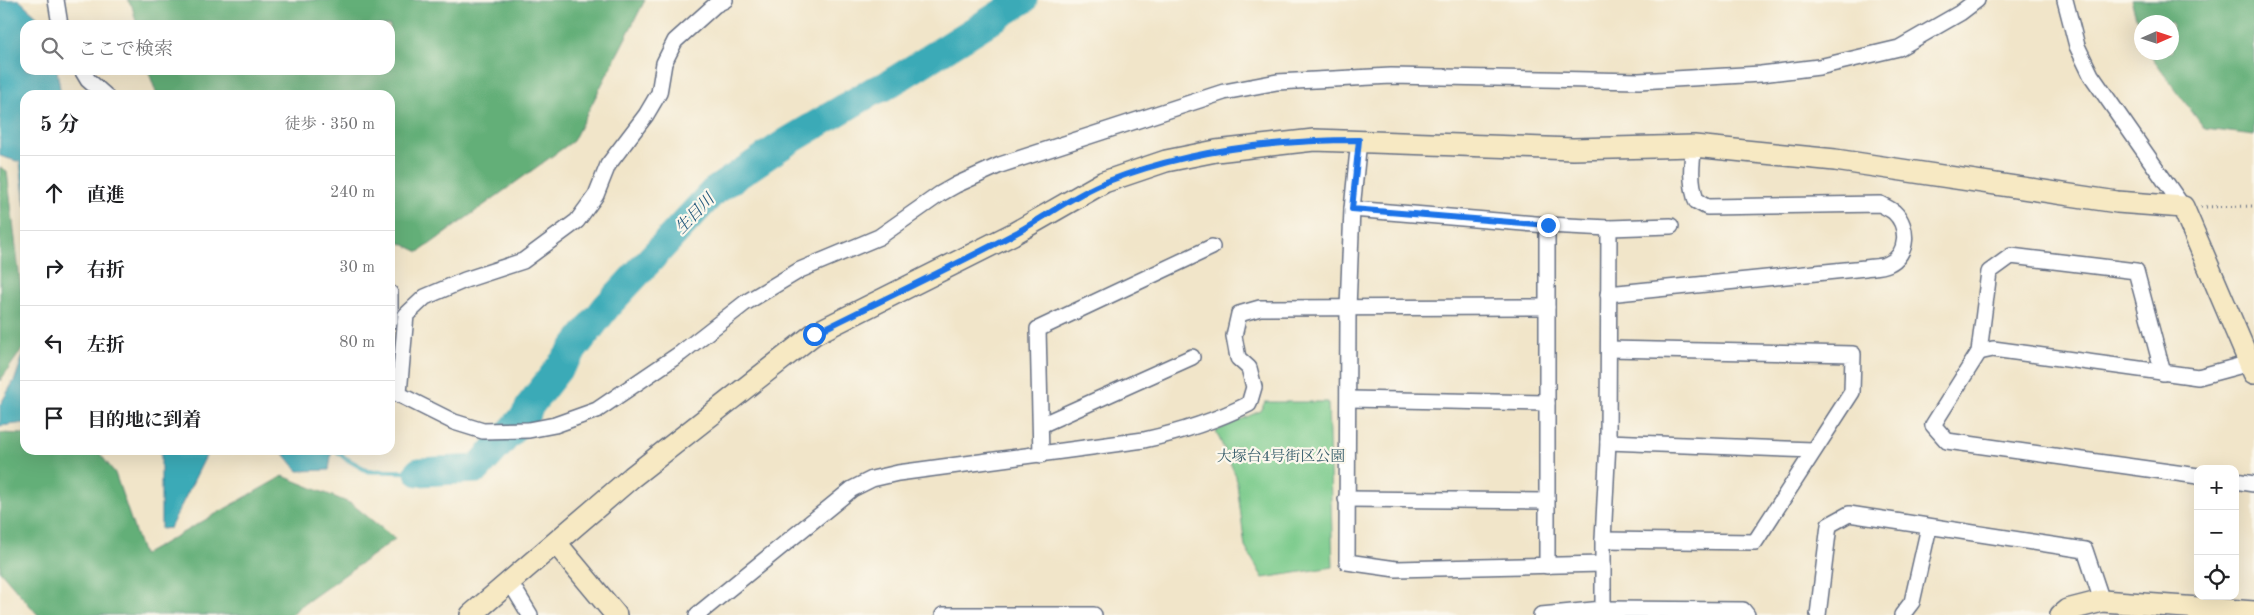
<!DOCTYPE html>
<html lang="ja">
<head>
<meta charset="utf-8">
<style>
	:root { --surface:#fff; --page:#f6f6f6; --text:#202124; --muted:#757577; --line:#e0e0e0 }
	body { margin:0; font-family:"Old Standard TT","Noto Serif JP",serif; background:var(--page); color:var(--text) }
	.controls { position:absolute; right:15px; bottom:15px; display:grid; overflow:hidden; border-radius:10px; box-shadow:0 5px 20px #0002 }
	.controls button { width:45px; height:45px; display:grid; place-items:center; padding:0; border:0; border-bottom:1px solid var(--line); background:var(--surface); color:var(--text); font:25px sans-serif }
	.compass { position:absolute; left:2134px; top:15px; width:45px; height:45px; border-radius:50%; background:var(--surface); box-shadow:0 5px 20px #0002; rotate:87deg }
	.stop { position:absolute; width:15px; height:15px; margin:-11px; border:4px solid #1a73e8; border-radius:50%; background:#fff }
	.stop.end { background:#1a73e8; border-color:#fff; box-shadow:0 1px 5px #0008 }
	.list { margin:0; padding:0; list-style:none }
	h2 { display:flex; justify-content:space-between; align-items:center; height:65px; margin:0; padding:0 20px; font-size:21px }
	h2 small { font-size:16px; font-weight:400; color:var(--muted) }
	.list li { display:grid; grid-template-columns:32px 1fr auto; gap:15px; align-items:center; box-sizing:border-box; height:75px; padding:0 20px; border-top:1px solid var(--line) }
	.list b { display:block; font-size:19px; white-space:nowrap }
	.list em { font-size:16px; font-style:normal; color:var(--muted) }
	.icon { flex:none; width:28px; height:28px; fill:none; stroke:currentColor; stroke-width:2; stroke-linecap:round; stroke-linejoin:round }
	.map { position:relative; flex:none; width:2254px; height:615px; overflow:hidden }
	.search { position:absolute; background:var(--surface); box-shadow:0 5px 20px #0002; left:20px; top:20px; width:375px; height:55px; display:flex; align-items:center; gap:12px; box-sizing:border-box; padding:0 18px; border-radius:15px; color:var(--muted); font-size:19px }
	.panel { position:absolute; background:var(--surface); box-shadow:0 5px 20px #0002; left:20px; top:90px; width:375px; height:365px; border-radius:15px }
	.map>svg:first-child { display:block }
	.green { fill:#7bcb8c; stroke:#4b7d75 }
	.forest { fill:#64af78; stroke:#406f6b }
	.water { fill:#3aaab7; stroke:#2a6c8a }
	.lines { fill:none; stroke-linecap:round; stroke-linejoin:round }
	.stream { stroke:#3aaab7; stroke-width:5 }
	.river { stroke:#3aaab7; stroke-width:29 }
	.street-casing { stroke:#666f83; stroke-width:18 }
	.secondary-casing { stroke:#666f83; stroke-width:24 }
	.path { stroke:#666f83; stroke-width:3; stroke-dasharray:1 4; stroke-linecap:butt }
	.street { stroke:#fff; stroke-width:15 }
	.secondary { stroke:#f7e9c3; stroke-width:21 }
	.route { stroke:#1a73e8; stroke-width:6 }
	.labels { text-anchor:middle; stroke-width:4.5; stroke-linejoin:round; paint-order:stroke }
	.park-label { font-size:15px; fill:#385e6c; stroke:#fbf7ec }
	.water-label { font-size:16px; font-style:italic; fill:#265a7d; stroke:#fbf7ec }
</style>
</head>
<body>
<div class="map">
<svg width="2254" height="615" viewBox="0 0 2254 615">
	<rect width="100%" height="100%" fill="#fbf7ec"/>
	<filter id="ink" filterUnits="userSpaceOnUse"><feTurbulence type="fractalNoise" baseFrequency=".02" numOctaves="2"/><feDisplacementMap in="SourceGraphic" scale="10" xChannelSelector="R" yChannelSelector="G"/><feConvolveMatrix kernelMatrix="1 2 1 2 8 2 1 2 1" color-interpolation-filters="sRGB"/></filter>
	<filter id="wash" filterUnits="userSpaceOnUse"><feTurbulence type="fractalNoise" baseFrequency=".0096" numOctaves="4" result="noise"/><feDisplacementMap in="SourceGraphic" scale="20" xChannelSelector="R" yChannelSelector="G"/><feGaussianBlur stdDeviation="1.12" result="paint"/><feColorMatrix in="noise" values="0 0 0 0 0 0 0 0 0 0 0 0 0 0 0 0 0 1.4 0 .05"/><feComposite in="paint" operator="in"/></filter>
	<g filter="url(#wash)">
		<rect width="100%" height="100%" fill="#f1e5c9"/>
		<path class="green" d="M 1265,402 L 1328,402 L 1333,567 L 1263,578 L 1245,547 L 1236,476 L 1216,431 L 1260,411 Z"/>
		<g class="forest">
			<path d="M 127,0 L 645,0 L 573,141 L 419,252 L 390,238 L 390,95 L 157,95 L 148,70 L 390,70 L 390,25 L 137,25 L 132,6 Z"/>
			<path d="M 2131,0 L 2254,0 L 2254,135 L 2205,129 L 2148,53 L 2172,52 L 2172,22 L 2142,22 L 2141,33 Z"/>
			<path d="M 0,167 L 7,171 L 25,323 L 25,345 L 0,381 Z"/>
			<path d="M 0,433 L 25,434 L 25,450 L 97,450 L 115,473 L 143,555 L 283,476 L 352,504 L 395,539 L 298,608 L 292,615 L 38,615 L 0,571 Z"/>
		</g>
		<g class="water">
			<path d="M 0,0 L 19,0 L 47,25 L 25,25 L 25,70 L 57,70 L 61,95 L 25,95 L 25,206 L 20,162 L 0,156 Z"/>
			<path d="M 25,350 L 25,423 L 0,426 L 0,405 L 15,379 Z"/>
			<path d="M 161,450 L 209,450 L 170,528 L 161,529 Z"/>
			<path d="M 281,450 L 332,450 L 329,470 L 298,471 Z"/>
		</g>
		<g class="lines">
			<path class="stream" d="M 336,450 L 345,458 L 368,471 L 419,472"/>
			<path class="river" d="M 419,472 L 477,469 L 524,417 L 531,404 L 607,306 L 713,192 L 787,142 L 873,91 L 884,87 L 1023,0"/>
		</g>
	</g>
	<g filter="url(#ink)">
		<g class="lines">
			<g class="street-casing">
				<g id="street">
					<path d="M 56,0 L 60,25"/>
					<path d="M 2065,0 L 2077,46 L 2091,75 L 2183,207"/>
					<path d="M 82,70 L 88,80 L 105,95"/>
					<path d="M 1359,140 L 1352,209 L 1348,308 L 1347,562 L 1396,569 L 1603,564"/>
					<path d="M 1352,209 L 1547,225 L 1609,228 L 1608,442 L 1603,540 L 1603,615"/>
					<path d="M 1547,225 L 1547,566"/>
					<path d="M 1609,228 L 1671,226"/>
					<path d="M 390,293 L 390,321"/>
					<path d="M 1608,294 L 1865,268 C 1872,267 1882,267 1888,264 C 1909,255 1909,226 1894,212 C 1890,209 1884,206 1880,204 L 1707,207 L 1696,201 C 1690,179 1691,167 1694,146"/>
					<path d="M 1979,352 L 1993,349 L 2198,377 L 2250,363"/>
					<path d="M 2163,373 L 2136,271 L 2011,256 L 1989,272 L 1979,352 L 1933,425 L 1947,441 L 2198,476"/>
					<path d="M 390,390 L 454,422 L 483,431 L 529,430 L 555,425 L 597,410 L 681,353 L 745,303 L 800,270 L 879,237 L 940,194 L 956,185 L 1000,165 L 1224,92 L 1277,82 L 1391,76 L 1639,81 L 1761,74 L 1819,67 L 1899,48 L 1960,13 L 1977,0"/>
					<path d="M 399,393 L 406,315 L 425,297 L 465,280 L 523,261 L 577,221 L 596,195 L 608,165 L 646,115 L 659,93 L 664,63 L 675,41 L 715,5 L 725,0"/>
					<path d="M 1350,399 L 1547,403"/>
					<path d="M 1041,425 L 1192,357"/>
					<path d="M 1608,442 L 1813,450"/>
					<path d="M 1041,455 L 1038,329 L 1212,247"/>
					<path d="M 2235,481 L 2254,484"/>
					<path d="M 1346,499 L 1546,501"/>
					<path d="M 1603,540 L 1755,542 L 1852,392 L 1853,354 L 1609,349"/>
					<path d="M 510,582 L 530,615"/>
					<path d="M 697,615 L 852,489 L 872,479 L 898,473 L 1144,440 C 1181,432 1215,421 1249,404 L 1254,387 L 1249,368 L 1238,358 L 1234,336 L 1239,314 L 1260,308 L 1547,307"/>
					<path d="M 943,615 L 1094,615"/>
					<path d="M 1541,615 L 1603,609 L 1743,610 L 1747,615"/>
					<path d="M 1818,615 L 1829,525 L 1849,514 L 2085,550 L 2102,601"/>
					<path d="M 1902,615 L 1912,602 L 1929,527"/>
				</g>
			</g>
			<g class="secondary-casing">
				<g id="secondary">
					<path d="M 556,543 L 616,615"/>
					<path d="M 471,615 L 632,477 L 814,334 L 1013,234 L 1104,182 L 1166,161 L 1216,151 L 1314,140 L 1573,149 L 1694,146 L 1835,160 L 2117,202 L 2183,207 L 2254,373"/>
					<path d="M 2061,615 L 2067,610 L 2102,601 L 2254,612"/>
				</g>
			</g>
			<path class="path" d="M 2201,207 L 2254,206"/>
			<use href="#street" class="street"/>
			<use href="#secondary" class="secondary"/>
		</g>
	</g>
	<g class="lines" filter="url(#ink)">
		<path class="route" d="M 814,334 C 880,301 948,269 1014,234 C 1044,218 1075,194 1106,182 C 1186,150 1273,140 1359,140 L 1352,209 L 1548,225"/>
	</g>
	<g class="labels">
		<g class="park-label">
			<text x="1281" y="461">大塚台4号街区公園</text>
		</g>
		<g class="water-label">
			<text transform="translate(694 213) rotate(-46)" y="6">生目川</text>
		</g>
	</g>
</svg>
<div class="controls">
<button>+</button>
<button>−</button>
<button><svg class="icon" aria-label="locate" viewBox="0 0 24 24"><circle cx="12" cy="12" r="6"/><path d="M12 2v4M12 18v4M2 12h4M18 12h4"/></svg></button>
</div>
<svg class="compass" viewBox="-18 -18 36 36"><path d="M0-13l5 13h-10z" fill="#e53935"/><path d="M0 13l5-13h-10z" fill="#757577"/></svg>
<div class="stop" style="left:814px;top:334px"></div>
<div class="stop end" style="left:1548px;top:225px"></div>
<div class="search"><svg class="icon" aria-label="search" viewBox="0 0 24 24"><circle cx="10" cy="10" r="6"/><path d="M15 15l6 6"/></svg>ここで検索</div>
<section class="panel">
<h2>5 分<small>徒歩 · 350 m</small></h2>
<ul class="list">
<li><svg class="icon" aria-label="ahead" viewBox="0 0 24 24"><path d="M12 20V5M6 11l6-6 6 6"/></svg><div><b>直進</b></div><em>240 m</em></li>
<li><svg class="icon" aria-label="right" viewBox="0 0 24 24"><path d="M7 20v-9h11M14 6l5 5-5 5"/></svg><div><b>右折</b></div><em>30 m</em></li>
<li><svg class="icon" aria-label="left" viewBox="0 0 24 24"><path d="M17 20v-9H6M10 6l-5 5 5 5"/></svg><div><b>左折</b></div><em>80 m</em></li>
<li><svg class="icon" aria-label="arrive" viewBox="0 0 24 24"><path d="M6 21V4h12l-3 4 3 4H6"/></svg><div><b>目的地に到着</b></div></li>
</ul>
</section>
</div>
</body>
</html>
